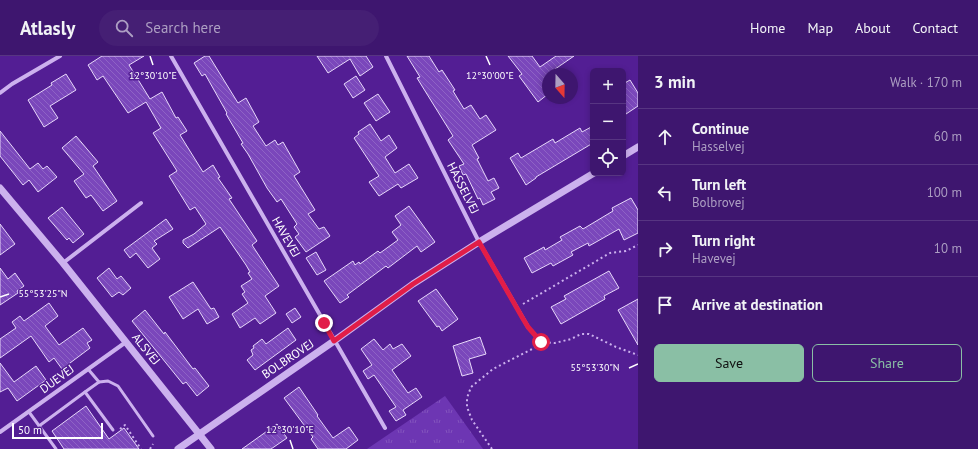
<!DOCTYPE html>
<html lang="en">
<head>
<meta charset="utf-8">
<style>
	:root { --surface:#3e166f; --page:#451f74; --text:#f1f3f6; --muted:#ad9fc3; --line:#573582; --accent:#8abfa5 }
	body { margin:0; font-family:"PT Sans",sans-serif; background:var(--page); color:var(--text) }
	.controls { position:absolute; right:12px; top:12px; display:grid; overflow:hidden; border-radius:6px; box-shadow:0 2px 6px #0003 }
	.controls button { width:36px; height:36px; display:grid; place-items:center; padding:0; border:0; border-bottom:1px solid var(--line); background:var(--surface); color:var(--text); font:20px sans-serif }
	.compass { position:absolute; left:542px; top:12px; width:36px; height:36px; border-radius:50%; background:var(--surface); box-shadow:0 2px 6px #0003; rotate:160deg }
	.scale { position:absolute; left:12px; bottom:10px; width:91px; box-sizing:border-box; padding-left:4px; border:2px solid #fff; border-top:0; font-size:11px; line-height:14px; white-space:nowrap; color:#fff; -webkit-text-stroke:3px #531e94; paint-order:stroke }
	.stop { position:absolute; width:12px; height:12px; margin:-9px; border:3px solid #e11d48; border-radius:50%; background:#fff }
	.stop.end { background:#e11d48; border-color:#fff; box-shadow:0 1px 4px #0008 }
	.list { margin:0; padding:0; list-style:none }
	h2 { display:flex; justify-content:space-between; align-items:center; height:52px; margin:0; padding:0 16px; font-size:17px }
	h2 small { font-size:13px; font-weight:400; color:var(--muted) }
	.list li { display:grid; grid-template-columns:26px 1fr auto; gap:12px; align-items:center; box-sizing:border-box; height:56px; padding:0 16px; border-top:1px solid var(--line) }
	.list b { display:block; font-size:15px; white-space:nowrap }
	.list p { margin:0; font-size:13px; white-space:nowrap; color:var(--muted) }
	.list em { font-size:13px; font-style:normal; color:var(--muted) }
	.actions { display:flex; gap:8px; padding:12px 16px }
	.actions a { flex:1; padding:9px 0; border:1px solid var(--accent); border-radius:6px; text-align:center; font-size:14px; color:var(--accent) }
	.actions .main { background:var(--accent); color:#111 }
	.icon { flex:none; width:22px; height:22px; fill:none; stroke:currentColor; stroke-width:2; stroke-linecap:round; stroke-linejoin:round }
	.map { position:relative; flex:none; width:638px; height:393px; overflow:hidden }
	header { display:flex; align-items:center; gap:24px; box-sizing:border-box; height:56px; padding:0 20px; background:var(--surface); border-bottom:1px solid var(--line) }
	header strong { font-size:19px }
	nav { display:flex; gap:22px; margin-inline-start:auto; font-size:14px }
	.search { width:280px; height:36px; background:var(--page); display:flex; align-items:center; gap:10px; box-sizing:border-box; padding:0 14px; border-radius:22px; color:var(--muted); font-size:15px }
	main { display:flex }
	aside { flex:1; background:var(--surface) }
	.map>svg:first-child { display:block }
	.park { fill:url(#park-tufts) }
	.building { fill:url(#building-back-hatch); stroke:#e7d8fa }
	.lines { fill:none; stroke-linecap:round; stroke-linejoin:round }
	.path { stroke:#ccb1ee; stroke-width:2; stroke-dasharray:2 3; stroke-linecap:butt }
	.service { stroke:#ccb1ee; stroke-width:3 }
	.minor { stroke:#ccb1ee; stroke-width:4 }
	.tertiary { stroke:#ccb1ee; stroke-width:7 }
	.route { stroke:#e11d48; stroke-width:5 }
	.ticks { fill:none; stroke:#fff; stroke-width:1.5 }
	.labels { text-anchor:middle; stroke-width:3; stroke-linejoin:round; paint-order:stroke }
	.street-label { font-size:12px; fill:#fff; stroke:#531e94 }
	.ticks-label { font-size:10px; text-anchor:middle; fill:#fff; stroke:#531e94; stroke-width:3; stroke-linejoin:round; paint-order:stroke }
</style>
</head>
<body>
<header>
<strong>Atlasly</strong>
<div class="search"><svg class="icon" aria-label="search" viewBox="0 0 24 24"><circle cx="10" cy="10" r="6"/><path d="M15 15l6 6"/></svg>Search here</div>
<nav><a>Home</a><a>Map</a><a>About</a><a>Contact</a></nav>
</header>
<main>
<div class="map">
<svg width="638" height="393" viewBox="0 0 638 393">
	<defs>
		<pattern id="park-tufts" width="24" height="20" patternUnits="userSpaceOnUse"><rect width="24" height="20" fill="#6d36b3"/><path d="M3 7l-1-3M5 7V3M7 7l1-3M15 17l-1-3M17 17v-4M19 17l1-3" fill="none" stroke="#8354be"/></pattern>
		<pattern id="building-back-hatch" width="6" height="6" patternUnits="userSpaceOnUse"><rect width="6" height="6" fill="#7a47bb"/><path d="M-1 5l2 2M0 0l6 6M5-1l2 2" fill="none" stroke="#8e63c5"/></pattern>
	</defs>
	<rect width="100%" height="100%" fill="#531e94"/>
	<path class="park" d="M 445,340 L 483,393 L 367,393 Z"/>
	<g class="building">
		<path d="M 102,0 L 144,0 L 129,9 L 150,43 L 162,36 L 176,62 L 178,61 L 187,75 L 180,79 L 203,116 L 213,109 L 220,121 L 218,122 L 232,142 L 229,143 L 257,185 L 252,189 L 279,230 L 265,240 L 276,257 L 260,268 L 255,262 L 240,272 L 232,258 L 248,247 L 242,238 L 245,236 L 241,230 L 252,223 L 248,217 L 250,216 L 246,209 L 220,171 L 188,192 L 183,187 L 183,184 L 194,178 L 206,168 L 195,151 L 190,154 L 169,120 L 177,115 L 153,77 L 161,72 L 146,46 L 128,57 L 103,20 L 97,24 L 88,9 Z"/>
		<path d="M 205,0 L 209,0 L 238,47 L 246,42 L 259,66 L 253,70 L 266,90 L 275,84 L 278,89 L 283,86 L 300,116 L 294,120 L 315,154 L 308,158 L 319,173 L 324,171 L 330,180 L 306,196 L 295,181 L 299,178 L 294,171 L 297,168 L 281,143 L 277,146 L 267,132 L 248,98 L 241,88 L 243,87 L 226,58 L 227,57 L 205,18 L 202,20 L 194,7 Z"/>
		<path d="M 317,0 L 366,0 L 373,11 L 360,20 L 350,3 L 328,17 Z"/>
		<path d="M 407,0 L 429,0 L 439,16 L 442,14 L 455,34 L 453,35 L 464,53 L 471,49 L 480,63 L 486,59 L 496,74 L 472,89 L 479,102 L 477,103 L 488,125 L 494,122 L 499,132 L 491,136 L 495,143 L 483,149 L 480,142 L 478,143 L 466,118 L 463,119 L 459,110 L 464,108 L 448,84 L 453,80 L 417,22 L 420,21 Z"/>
		<path d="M 508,0 L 532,0 L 540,11 L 556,0 L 574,0 L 548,18 L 548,38 L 538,46 L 519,20 L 522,18 Z"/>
		<path d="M 66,18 L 76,34 L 50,50 L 58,62 L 44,71 L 28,44 L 52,29 L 51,27 Z"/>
		<path d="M 356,20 L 365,34 L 353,42 L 344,28 Z"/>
		<path d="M 630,24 L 638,37 L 638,50 L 623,60 L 623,28 Z"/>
		<path d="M 378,38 L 390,56 L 376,65 L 364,47 Z"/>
		<path d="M 370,68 L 381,85 L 389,79 L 397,92 L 385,101 L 395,117 L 409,108 L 418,122 L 401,132 L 398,128 L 379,140 L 369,126 L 379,120 L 354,82 L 359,78 L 358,76 Z"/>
		<path d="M 593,70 L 593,87 L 536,121 L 536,122 L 526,129 L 510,102 L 518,97 L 521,102 L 553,83 L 555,87 L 580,72 L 582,76 Z"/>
		<path d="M 0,75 L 30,113 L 38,107 L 43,113 L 47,110 L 57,121 L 38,136 L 29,124 L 23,129 L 0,100 Z"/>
		<path d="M 76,80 L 98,106 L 93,110 L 117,145 L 103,155 L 91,139 L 86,142 L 74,125 L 84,118 L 62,92 Z"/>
		<path d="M 631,142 L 638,154 L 638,177 L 624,184 L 619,173 L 589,190 L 588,187 L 571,196 L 573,199 L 553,210 L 551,207 L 532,217 L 524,202 L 544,191 L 545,194 L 562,184 L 560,181 L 580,170 L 583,173 L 613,155 L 612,152 Z"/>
		<path d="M 409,150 L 435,186 L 421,196 L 417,190 L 388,212 L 386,210 L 347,239 L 349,241 L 340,247 L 324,225 L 353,205 L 355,209 L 359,206 L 360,208 L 378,195 L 380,197 L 398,184 L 392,176 L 401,169 L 395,160 Z"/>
		<path d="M 62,151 L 84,178 L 73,187 L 69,182 L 67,184 L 48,162 Z"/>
		<path d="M 166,163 L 173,173 L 154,185 L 157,188 L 152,192 L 160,203 L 148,212 L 136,197 L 130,202 L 124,194 Z"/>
		<path d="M 0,168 L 15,188 L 0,199 Z"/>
		<path d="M 316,196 L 326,214 L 317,219 L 306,202 Z"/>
		<path d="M 0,212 L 8,223 L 15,217 L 24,230 L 17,235 L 18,237 L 0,249 Z"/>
		<path d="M 109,212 L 117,223 L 121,220 L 131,232 L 123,239 L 119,236 L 112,241 L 97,222 Z"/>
		<path d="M 609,215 L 619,232 L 604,240 L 605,243 L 561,268 L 551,251 L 566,243 L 564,240 Z"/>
		<path d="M 193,226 L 211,253 L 214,252 L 219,261 L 207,268 L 198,253 L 183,263 L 169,241 Z"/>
		<path d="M 436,233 L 458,263 L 442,275 L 439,270 L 437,271 L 418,245 Z"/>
		<path d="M 638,243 L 638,289 L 618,254 Z"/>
		<path d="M 49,247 L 58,260 L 45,270 L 59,289 L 83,272 L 92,284 L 87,287 L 90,292 L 62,313 L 54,302 L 49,306 L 31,280 L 0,302 L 0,283 L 16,272 L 12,266 L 20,260 L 24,265 Z"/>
		<path d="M 295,252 L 301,261 L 292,267 L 286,258 Z"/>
		<path d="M 145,254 L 164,278 L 165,276 L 193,313 L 195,312 L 209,330 L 197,340 L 186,326 L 183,328 L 132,265 Z"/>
		<path d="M 288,272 L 296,284 L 255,314 L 247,304 L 253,299 L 251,294 L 254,292 L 253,290 L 262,283 L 266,288 Z"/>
		<path d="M 480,281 L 486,298 L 469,303 L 473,317 L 462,320 L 453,290 Z"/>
		<path d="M 374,283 L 383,294 L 390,288 L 393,293 L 402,288 L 411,300 L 392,314 L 408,337 L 416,332 L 422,341 L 403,354 L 406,359 L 396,365 L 389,355 L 396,351 L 374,319 L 368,323 L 363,315 L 372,309 L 361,293 Z"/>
		<path d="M 0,307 L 14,326 L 36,310 L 46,324 L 17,345 L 8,332 L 0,336 Z"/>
		<path d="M 299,331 L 318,359 L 317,360 L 333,382 L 349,371 L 358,384 L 346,393 L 318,393 L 311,383 L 313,381 L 284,342 Z"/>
		<path d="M 86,350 L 109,383 L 124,372 L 139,393 L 64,393 L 52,375 Z"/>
		<path d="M 277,368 L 287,382 L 271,393 L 242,393 Z"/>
	</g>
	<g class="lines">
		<g class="path">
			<path d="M 523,248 L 610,197 L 626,195 L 638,189"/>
			<path d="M 534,276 L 541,286 L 555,287 L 571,283 L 581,278 L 589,278 L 616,291 L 638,299"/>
			<path d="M 120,373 L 125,369 L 141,393"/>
			<path d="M 150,393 L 153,388"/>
			<path d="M 492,393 L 472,364 L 467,351 L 467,342 L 471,331 L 493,313 L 536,291 L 541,286"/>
		</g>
		<g class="service">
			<path d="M 88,313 L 99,326 L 108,325 L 118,330 L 153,380"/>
			<path d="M 99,326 L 85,336 L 113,374"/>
			<path d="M 29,356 L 56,393"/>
			<path d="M 39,370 L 85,336"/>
		</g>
		<g class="minor">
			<path d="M 171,0 L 385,372"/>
			<path d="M 386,0 L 479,186 L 528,271"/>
			<path d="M 0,37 L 12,28 L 60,0"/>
			<path d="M 63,207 L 141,147"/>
			<path d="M 0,376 L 126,286"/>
		</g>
		<g class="tertiary">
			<path d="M 623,100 L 638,91"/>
			<path d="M 0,132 L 63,207 L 211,393"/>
			<path d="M 178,393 L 334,285 L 413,228 L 479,186 L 594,117"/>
		</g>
	</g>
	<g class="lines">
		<path class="route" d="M 324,267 L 334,285 L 413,228 L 479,186 L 522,261 L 528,271 L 541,286"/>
	</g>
	<path class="ticks" d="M 150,0 L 153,9M 486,0 L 490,9M 0,241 L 9,238M 629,312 L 638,308M 290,384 L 293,393"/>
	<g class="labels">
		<g class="street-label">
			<text transform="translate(463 132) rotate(63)" y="4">HASSELVEJ</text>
			<text transform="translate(286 181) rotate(60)" y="4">HAVEVEJ</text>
			<text transform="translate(146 293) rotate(51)" y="4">ALSVEJ</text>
			<text transform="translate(288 303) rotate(-34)" y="4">BOLBROVEJ</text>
			<text transform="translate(57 323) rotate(-36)" y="4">DUEVEJ</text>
		</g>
	</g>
	<g class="ticks-label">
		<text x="153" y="23">12°30'10"E</text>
		<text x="490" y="23">12°30'00"E</text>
		<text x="43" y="241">55°53'25"N</text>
		<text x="595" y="315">55°53'30"N</text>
		<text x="290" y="377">12°30'10"E</text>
	</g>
</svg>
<div class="controls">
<button>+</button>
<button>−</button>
<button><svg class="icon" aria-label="locate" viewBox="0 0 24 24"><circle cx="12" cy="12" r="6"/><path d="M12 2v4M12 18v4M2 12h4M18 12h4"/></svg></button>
</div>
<svg class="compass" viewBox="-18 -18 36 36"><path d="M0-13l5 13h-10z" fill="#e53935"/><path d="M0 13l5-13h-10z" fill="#ad9fc3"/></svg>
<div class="scale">50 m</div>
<div class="stop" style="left:541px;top:286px"></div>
<div class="stop end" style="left:324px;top:267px"></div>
</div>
<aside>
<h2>3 min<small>Walk · 170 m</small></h2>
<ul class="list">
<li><svg class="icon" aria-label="ahead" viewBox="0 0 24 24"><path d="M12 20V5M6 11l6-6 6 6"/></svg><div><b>Continue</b><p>Hasselvej</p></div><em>60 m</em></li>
<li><svg class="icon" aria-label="left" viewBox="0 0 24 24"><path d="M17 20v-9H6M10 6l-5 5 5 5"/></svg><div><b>Turn left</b><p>Bolbrovej</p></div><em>100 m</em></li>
<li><svg class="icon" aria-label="right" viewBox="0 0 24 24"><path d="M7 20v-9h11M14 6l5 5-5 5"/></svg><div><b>Turn right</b><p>Havevej</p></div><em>10 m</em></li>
<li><svg class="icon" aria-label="arrive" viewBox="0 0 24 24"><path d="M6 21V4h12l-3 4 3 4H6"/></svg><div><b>Arrive at destination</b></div></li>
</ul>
<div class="actions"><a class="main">Save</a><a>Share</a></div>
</aside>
</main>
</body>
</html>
